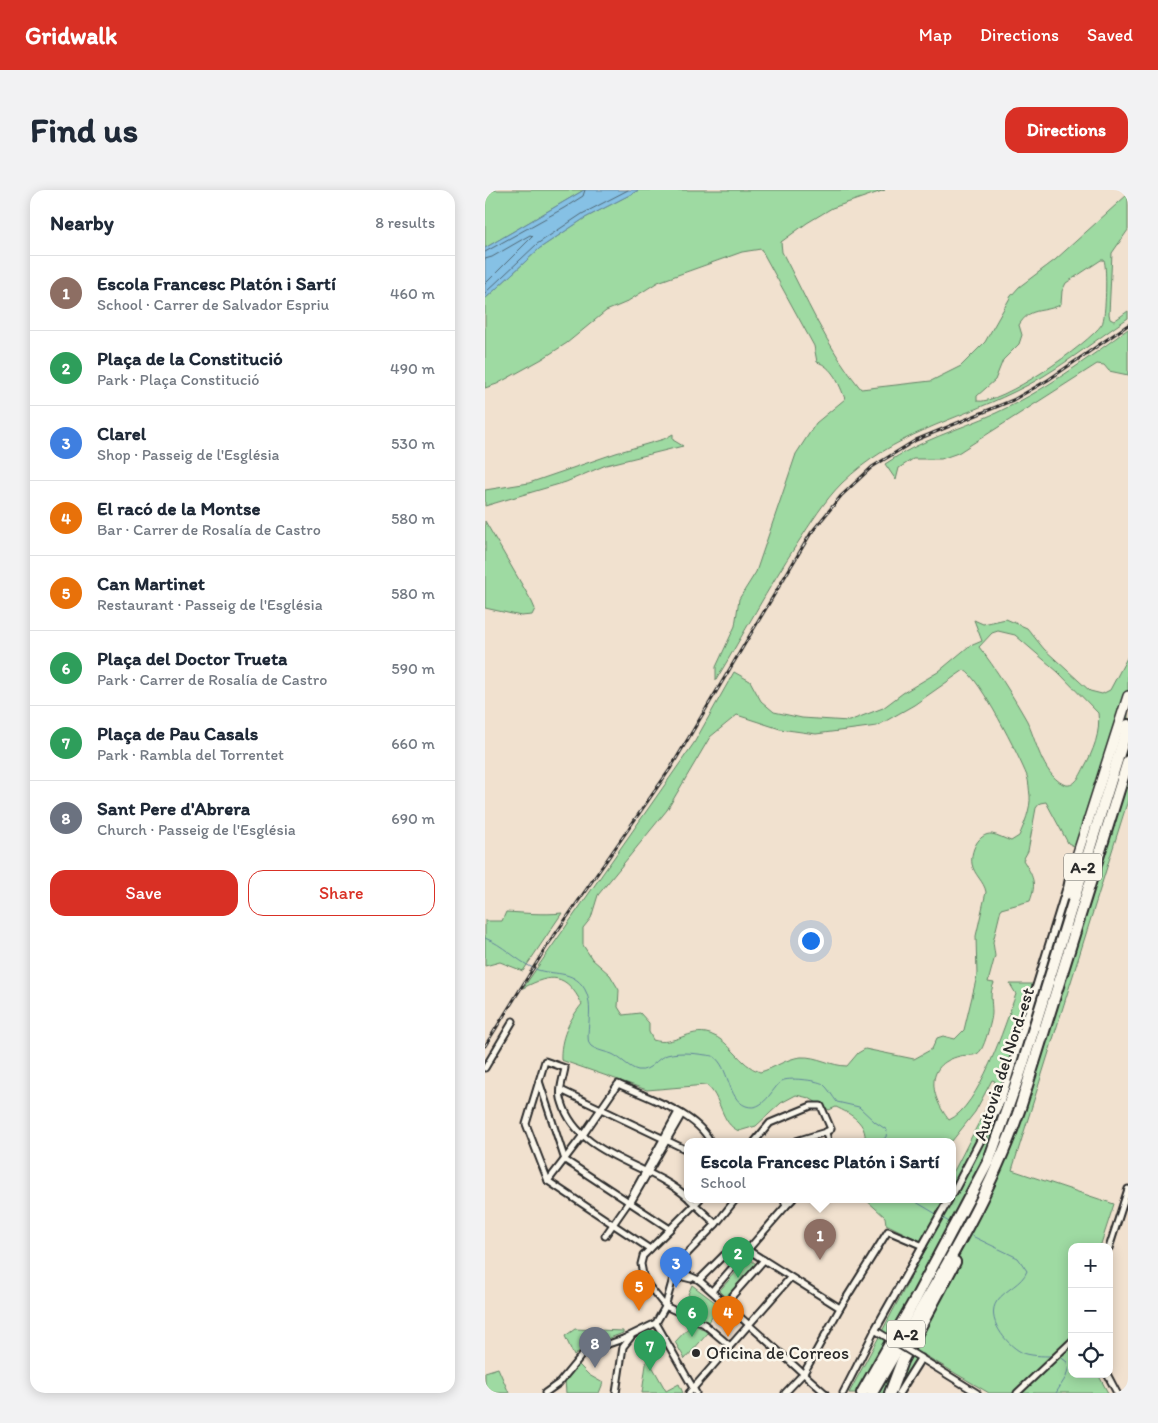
<!DOCTYPE html>
<html lang="en">
<head>
<meta charset="utf-8">
<style>
	:root { --surface:#fff; --page:#f2f2f3; --text:#1f2937; --muted:#747a83; --line:#e0e1e3; --accent:#d93025 }
	body { margin:0; font-family:Itim,sans-serif; background:var(--page); color:var(--text) }
	.controls { position:absolute; right:15px; bottom:15px; display:grid; overflow:hidden; border-radius:10px; box-shadow:0 2px 12px #0003 }
	.controls button { width:45px; height:45px; display:grid; place-items:center; padding:0; border:0; border-bottom:1px solid var(--line); background:var(--surface); color:var(--text); font:25px sans-serif }
	.you { position:absolute; left:325px; top:750px; width:18px; height:18px; margin:-12px; border:4px solid #fff; border-radius:50%; background:#1a73e8; box-shadow:0 0 0 8px #1a73e833 }
	.badge { display:grid; place-items:center; width:32px; height:32px; border-radius:50%; background:var(--accent); color:#fff; font-size:16px; font-weight:700 }
	.pin { position:absolute; translate:-50% -41px; filter:drop-shadow(0 1px 2px #0008) }
	.pin::after { content:''; position:absolute; top:26px; width:18px; height:15px; background:inherit; clip-path:polygon(0 0,100% 0,50% 100%) }
	.popup { position:absolute; left:199px; top:948px; width:272px; height:65px; box-sizing:border-box; display:grid; place-content:center; border-radius:10px; background:var(--surface); filter:drop-shadow(0 1px 4px #0005); font-size:16px; white-space:nowrap; color:var(--muted) }
	.popup b { font-size:19px; color:var(--text) }
	.popup::after { content:''; position:absolute; left:50%; top:100%; margin-left:-10px; border:10px solid transparent; border-top-color:var(--surface) }
	.list { margin:0; padding:0; list-style:none }
	h2 { display:flex; justify-content:space-between; align-items:center; height:65px; margin:0; padding:0 20px; font-size:21px }
	h2 small { font-size:16px; font-weight:400; color:var(--muted) }
	.list li { display:grid; grid-template-columns:32px 1fr auto; gap:15px; align-items:center; box-sizing:border-box; height:75px; padding:0 20px; border-top:1px solid var(--line) }
	.list b { display:block; font-size:19px; white-space:nowrap }
	.list p { margin:0; font-size:16px; white-space:nowrap; color:var(--muted) }
	.list em { font-size:16px; font-style:normal; color:var(--muted) }
	.actions { display:flex; gap:10px; padding:15px 20px }
	.actions a { flex:1; padding:11px 0; border:1px solid var(--accent); border-radius:15px; text-align:center; font-size:18px; color:var(--accent) }
	.actions .main { background:var(--accent); color:#fff }
	.icon { flex:none; width:28px; height:28px; fill:none; stroke:currentColor; stroke-width:2; stroke-linecap:round; stroke-linejoin:round }
	.map { position:relative; flex:none; width:643px; height:1203px; overflow:hidden; border-radius:15px }
	header { display:flex; align-items:center; gap:30px; box-sizing:border-box; height:70px; padding:0 25px; background:var(--accent); color:#fff }
	header strong { font-size:24px }
	nav { display:flex; gap:28px; margin-inline-start:auto; font-size:18px }
	.intro { display:flex; align-items:center; justify-content:space-between; box-sizing:border-box; height:120px; padding:0 30px }
	h1 { margin:0; font-size:35px }
	.button { padding:12px 22px; border-radius:15px; background:var(--accent); color:#fff; font-size:18px; font-weight:700 }
	main { display:flex; gap:30px; padding:0 30px }
	aside { flex:1; background:var(--surface); border-radius:15px; box-shadow:0 2px 12px #0003 }
	.map>svg:first-child { display:block }
	.green { fill:#9edaa2; stroke:#648266; fill-rule:evenodd }
	.water { fill:#86c1e5; stroke:#62859b }
	.lines { fill:none; stroke-linecap:round; stroke-linejoin:round }
	.shore { stroke:#4f6775; stroke-width:1 }
	.stream { stroke:#62859b; stroke-width:1 }
	.minor-casing { stroke:#2b2b2b; stroke-width:9 }
	.tertiary-casing { stroke:#2b2b2b; stroke-width:10 }
	.trunk-casing { stroke:#2b2b2b; stroke-width:12 }
	.motorway-casing { stroke:#2b2b2b; stroke-width:14 }
	.minor { stroke:#fbf7ec; stroke-width:5 }
	.tertiary { stroke:#fbf7ec; stroke-width:6 }
	.trunk { stroke:#fbf7ec; stroke-width:9 }
	.motorway { stroke:#fbf7ec; stroke-width:10 }
	.rail-casing { stroke:#2b2b2b; stroke-width:3 }
	.rail { stroke:#fbf7ec; stroke-width:1; stroke-dasharray:4; stroke-linecap:butt }
	.minor-bridge-casing { stroke:#2b2b2b; stroke-width:9; stroke-linecap:butt }
	.minor-bridge { stroke:#fbf7ec; stroke-width:5 }
	.poi-dot { fill:#2b2b2b; stroke:#fbf7ec; stroke-width:2 }
	.labels { text-anchor:middle; stroke-width:5; stroke-linejoin:round; paint-order:stroke }
	.shield { fill:#fbf7ec; stroke:#696865; stroke-width:1 }
	.shield-label { font-size:16px; font-weight:bold; fill:#2b2b2b }
	.street-label { font-size:18px; fill:#2b2b2b; stroke:#fbf7ec }
	.poi-label { font-size:18px; fill:#2b2b2b; stroke:#fbf7ec; text-anchor:start }
</style>
</head>
<body>
<header>
<strong>Gridwalk</strong>
<nav><a>Map</a><a>Directions</a><a>Saved</a></nav>
</header>
<div class="intro"><h1>Find us</h1><a class="button">Directions</a></div>
<main>
<aside>
<h2>Nearby<small>8 results</small></h2>
<ul class="list">
<li><span class="badge" style="background:#8d6e63">1</span><div><b>Escola Francesc Platón i Sartí</b><p>School · Carrer de Salvador Espriu</p></div><em>460 m</em></li>
<li><span class="badge" style="background:#2e9e5b">2</span><div><b>Plaça de la Constitució</b><p>Park · Plaça Constitució</p></div><em>490 m</em></li>
<li><span class="badge" style="background:#3f7fe0">3</span><div><b>Clarel</b><p>Shop · Passeig de l'Església</p></div><em>530 m</em></li>
<li><span class="badge" style="background:#e8710a">4</span><div><b>El racó de la Montse</b><p>Bar · Carrer de Rosalía de Castro</p></div><em>580 m</em></li>
<li><span class="badge" style="background:#e8710a">5</span><div><b>Can Martinet</b><p>Restaurant · Passeig de l'Església</p></div><em>580 m</em></li>
<li><span class="badge" style="background:#2e9e5b">6</span><div><b>Plaça del Doctor Trueta</b><p>Park · Carrer de Rosalía de Castro</p></div><em>590 m</em></li>
<li><span class="badge" style="background:#2e9e5b">7</span><div><b>Plaça de Pau Casals</b><p>Park · Rambla del Torrentet</p></div><em>660 m</em></li>
<li><span class="badge" style="background:#6b7280">8</span><div><b>Sant Pere d'Abrera</b><p>Church · Passeig de l'Església</p></div><em>690 m</em></li>
</ul>
<div class="actions"><a class="main">Save</a><a>Share</a></div>
</aside>
<div class="map">
<svg width="643" height="1203" viewBox="0 0 643 1203">
	<rect width="100%" height="100%" fill="#f1e1cf"/>
	<filter id="ink" filterUnits="userSpaceOnUse"><feTurbulence type="fractalNoise" baseFrequency=".02" numOctaves="2"/><feDisplacementMap in="SourceGraphic" scale="10" xChannelSelector="R" yChannelSelector="G"/><feConvolveMatrix kernelMatrix="1 2 1 2 8 2 1 2 1" color-interpolation-filters="sRGB"/></filter>
	<g filter="url(#ink)">
		<g class="green">
			<path d="M 0,0 L 99,0 L 0,58 Z"/>
			<path d="M 154,0 L 400,0 L 347,18 L 322,33 L 296,52 L 297,62 C 321,108 342,158 376,199 L 446,191 L 476,176 L 500,152 L 526,106 L 534,97 L 570,70 L 643,4 L 643,40 L 627,63 L 624,124 L 625,129 L 629,131 L 643,121 L 643,128 C 606,153 570,183 529,202 C 467,232 409,243 357,293 C 339,311 326,333 312,354 C 283,398 258,445 231,490 L 231,477 L 250,436 L 254,409 L 271,382 L 311,264 L 331,233 L 360,209 C 355,195 347,176 332,172 L 329,156 L 276,59 L 257,62 L 173,92 L 140,113 L 121,121 L 82,153 L 57,169 L 12,194 L 0,198 L 0,109 L 55,58 L 100,28 ZM 616,70 L 619,70 C 622,77 621,128 617,134 C 604,154 514,216 492,211 L 492,206 L 510,190 L 518,170 L 534,154 L 537,145 L 534,135 C 545,117 556,123 573,116 L 576,114 L 577,101 L 581,93 Z"/>
			<path d="M 643,139 L 643,185 L 624,181 L 619,175 L 612,174 L 473,263 L 456,269 L 428,269 L 414,278 L 411,290 L 400,274 C 435,250 473,240 511,223 C 559,201 601,170 643,139 Z"/>
			<path d="M 188,244 L 188,250 L 198,256 L 121,275 L 81,292 L 0,316 L 0,300 L 44,293 L 131,263 L 179,249 Z"/>
			<path d="M 0,331 L 47,412 L 50,419 L 47,425 L 36,426 L 0,418 Z"/>
			<path d="M 521,429 L 542,438 L 559,459 L 605,501 L 617,504 L 625,500 L 643,466 L 643,610 L 527,980 L 629,1014 L 615,1057 L 587,1057 L 587,1184 L 613,1184 L 623,1203 L 504,1203 L 436,1163 L 413,1203 L 364,1203 L 443,1055 L 401,1034 L 400,1027 L 380,1009 L 468,1009 L 468,983 L 507,907 L 510,891 L 507,890 L 490,922 L 467,951 L 380,951 C 382,933 366,924 351,917 L 344,920 L 324,908 L 311,905 L 296,913 L 271,936 L 254,941 C 235,934 237,906 221,895 L 162,900 L 76,870 C 75,849 84,830 97,814 C 81,783 67,783 38,798 L 209,553 L 249,482 L 265,491 L 276,511 L 289,522 L 317,528 L 364,531 L 398,518 L 418,503 L 453,482 L 483,457 L 497,451 L 489,430 L 498,434 ZM 513,441 L 530,445 L 573,482 L 613,523 C 616,543 608,561 599,578 C 595,586 589,599 578,594 C 557,583 551,550 542,531 C 529,508 510,477 494,457 L 507,443 ZM 479,480 C 495,488 534,566 542,586 C 544,592 544,599 545,606 C 546,618 539,635 534,646 L 526,651 C 520,649 513,645 507,644 C 493,643 485,662 487,674 C 489,685 499,691 501,702 L 491,746 L 492,786 L 479,840 L 470,849 L 458,846 L 452,848 L 447,859 L 429,869 L 380,859 L 373,863 L 362,876 C 346,876 332,866 316,867 C 302,868 288,879 275,882 C 254,875 246,851 225,844 C 204,837 190,857 168,850 L 164,842 L 164,833 L 155,823 L 138,825 L 133,817 L 134,800 L 125,785 L 107,769 L 98,755 L 98,738 L 106,728 L 113,705 L 182,620 L 225,547 L 252,525 L 295,539 L 331,544 L 392,536 L 429,515 ZM 561,612 L 583,653 L 591,657 L 548,794 L 525,794 L 531,804 C 520,835 494,917 464,930 C 446,907 438,875 475,866 C 482,864 491,868 496,860 C 500,854 507,830 507,823 C 507,811 504,804 509,793 L 503,792 L 510,766 L 508,752 L 516,719 L 545,711 C 552,693 548,686 538,670 L 543,661 L 551,618 L 555,613 Z"/>
			<path d="M 21,722 C 40,723 58,725 77,723 L 38,781 L 15,772 L 0,776 L 0,731 L 17,731 Z"/>
			<path d="M 264,1068 L 273,1076 L 242,1109 L 234,1101 Z"/>
			<path d="M 207,1095 L 235,1116 L 222,1133 L 216,1129 L 221,1124 L 216,1122 L 217,1118 L 203,1104 Z"/>
			<path d="M 208,1133 L 223,1143 L 200,1169 L 190,1152 Z"/>
			<path d="M 90,1139 L 138,1141 L 138,1143 L 98,1158 L 89,1166 L 80,1146 Z"/>
			<path d="M 162,1167 L 181,1201 L 194,1194 L 198,1203 L 157,1203 Z"/>
			<path d="M 93,1174 L 104,1185 L 118,1193 L 114,1203 L 81,1203 L 80,1190 Z"/>
			<path d="M 13,1178 L 24,1203 L 0,1203 L 0,1182 Z"/>
		</g>
		<path class="water" d="M 99,0 L 154,0 L 100,28 L 55,58 L 0,109 L 0,58 Z"/>
		<g class="lines">
			<g class="shore">
				<path d="M 0,62 L 79,18 L 98,6 L 100,0"/>
				<path d="M 0,69 L 7,67 L 45,45 L 48,46 L 0,94"/>
				<path d="M 0,103 L 52,54 L 97,24 L 143,0"/>
			</g>
			<g class="stream">
				<path d="M 0,748 C 18,755 31,770 48,778 C 64,786 84,779 97,795 C 113,815 97,848 106,856 C 111,860 121,862 127,864 C 136,868 144,878 153,880 C 166,882 171,868 182,865 C 196,861 214,864 228,866 C 245,877 242,909 261,916 C 279,922 286,899 297,891 C 302,887 332,890 338,894 C 344,899 347,906 352,912 L 374,917 L 390,932 L 402,940 L 401,947 L 396,951"/>
				<path d="M 426,1009 L 453,1025"/>
				<path d="M 456,1027 L 464,1032"/>
				<path d="M 487,1046 L 533,1068 L 542,1081 C 537,1094 521,1099 512,1111 C 500,1128 521,1154 536,1162 C 544,1166 558,1166 567,1166"/>
				<path d="M 571,1203 L 581,1187 L 583,1179 L 582,1172 L 574,1166"/>
			</g>
			<g class="minor-casing">
				<g id="minor">
					<path d="M 0,878 L 28,831"/>
					<path d="M 54,891 L 80,970 L 185,1039"/>
					<path d="M 76,900 L 202,960"/>
					<path d="M 193,922 L 143,1013 L 146,1012 L 197,924"/>
					<path d="M 341,942 L 343,951"/>
					<path d="M 270,951 L 285,933 L 326,916 L 336,916 L 346,939 L 341,942"/>
					<path d="M 311,951 L 341,942"/>
					<path d="M 63,991 L 98,945 L 133,894 C 161,907 211,923 225,951"/>
					<path d="M 204,1009 L 231,1034"/>
					<path d="M 215,1009 L 158,1066 L 156,1074 L 159,1090 L 180,1116 L 219,1134 L 245,1156"/>
					<path d="M 301,1016 L 308,1009"/>
					<path d="M 120,1046 L 143,1013"/>
					<path d="M 624,1058 L 643,999"/>
					<path d="M 165,1059 L 63,991 L 41,934 L 60,871 L 80,878 C 78,889 73,901 77,912 C 93,967 165,973 202,1007"/>
					<path d="M 263,1060 L 355,1118"/>
					<path d="M 191,1084 L 198,1083 L 214,1090 L 340,1203"/>
					<path d="M 214,1090 L 239,1065 L 250,1075"/>
					<path d="M 188,1092 L 198,1087 L 206,1089"/>
					<path d="M 227,1101 L 301,1016 L 299,1010"/>
					<path d="M 241,1113 L 279,1070"/>
					<path d="M 171,1133 L 211,1203"/>
					<path d="M 429,1164 L 492,1203"/>
					<path d="M 622,1184 L 632,1203"/>
					<path d="M 60,1203 L 74,1193 L 97,1165 L 103,1161 L 138,1149 L 171,1133 L 180,1117 L 192,1074 L 231,1034 L 251,1009"/>
					<path d="M 131,1203 L 138,1157 L 146,1147"/>
					<path d="M 204,1203 L 305,1088"/>
					<path d="M 300,1203 L 319,1183 L 355,1118 L 403,1041 L 438,1056"/>
					<path d="M 358,1203 L 390,1140 L 393,1142"/>
					<path d="M 532,1203 L 587,1151"/>
				</g>
			</g>
			<g class="tertiary-casing">
				<g id="tertiary">
					<path d="M 468,1003 L 516,911 L 581,700"/>
					<path d="M 390,1140 L 464,1009"/>
					<path d="M 414,1203 L 436,1168"/>
				</g>
			</g>
			<g class="trunk-casing">
				<path id="trunk" d="M 589,675 L 643,506"/>
			</g>
			<g class="motorway-casing">
				<g id="motorway">
					<path d="M 583,703 L 589,675"/>
					<path d="M 377,1203 L 431,1108 L 504,970 L 536,880 L 643,535"/>
					<path d="M 387,1203 C 440,1110 500,1020 535,918 L 643,571"/>
					<path d="M 405,1203 L 417,1171 L 470,1072"/>
				</g>
			</g>
			<use href="#minor" class="minor"/>
			<use href="#tertiary" class="tertiary"/>
			<use href="#trunk" class="trunk"/>
			<use href="#motorway" class="motorway"/>
			<g class="rail-casing">
				<path id="rail" d="M 0,856 L 62,756 L 185,579 L 326,343 L 356,306 L 387,277 L 431,250 L 528,210 L 563,190 L 643,135"/>
			</g>
			<use href="#rail" class="rail"/>
			<g class="minor-bridge-casing">
				<path id="minor-bridge" d="M 393,1142 L 429,1164"/>
			</g>
			<use href="#minor-bridge" class="minor-bridge"/>
		</g>
	</g>
	<circle class="poi-dot" cx="211" cy="1163" r="5"/>
	<g class="labels">
		<g class="shield">
			<rect x="579" y="663.5" width="38" height="27" rx="4"/>
			<rect x="402" y="1130.5" width="38" height="27" rx="4"/>
		</g>
		<g class="shield-label">
			<text x="598" y="683">A-2</text>
			<text x="421" y="1150">A-2</text>
		</g>
		<g class="street-label">
			<text transform="translate(519 874) rotate(-72)" y="6">Autovia del Nord-est</text>
		</g>
		<g class="poi-label">
			<text x="221" y="1169">Oficina de Correos</text>
		</g>
	</g>
</svg>
<div class="controls">
<button>+</button>
<button>−</button>
<button><svg class="icon" aria-label="locate" viewBox="0 0 24 24"><circle cx="12" cy="12" r="6"/><path d="M12 2v4M12 18v4M2 12h4M18 12h4"/></svg></button>
</div>
<div class="you"></div>
<div class="pin badge" style="left:335px;top:1070px;background:#8d6e63">1</div>
<div class="popup"><b>Escola Francesc Platón i Sartí</b>School</div>
<div class="pin badge" style="left:253px;top:1088px;background:#2e9e5b">2</div>
<div class="pin badge" style="left:191px;top:1098px;background:#3f7fe0">3</div>
<div class="pin badge" style="left:243px;top:1147px;background:#e8710a">4</div>
<div class="pin badge" style="left:154px;top:1121px;background:#e8710a">5</div>
<div class="pin badge" style="left:207px;top:1147px;background:#2e9e5b">6</div>
<div class="pin badge" style="left:165px;top:1181px;background:#2e9e5b">7</div>
<div class="pin badge" style="left:110px;top:1178px;background:#6b7280">8</div>
</div>
</main>
</body>
</html>
